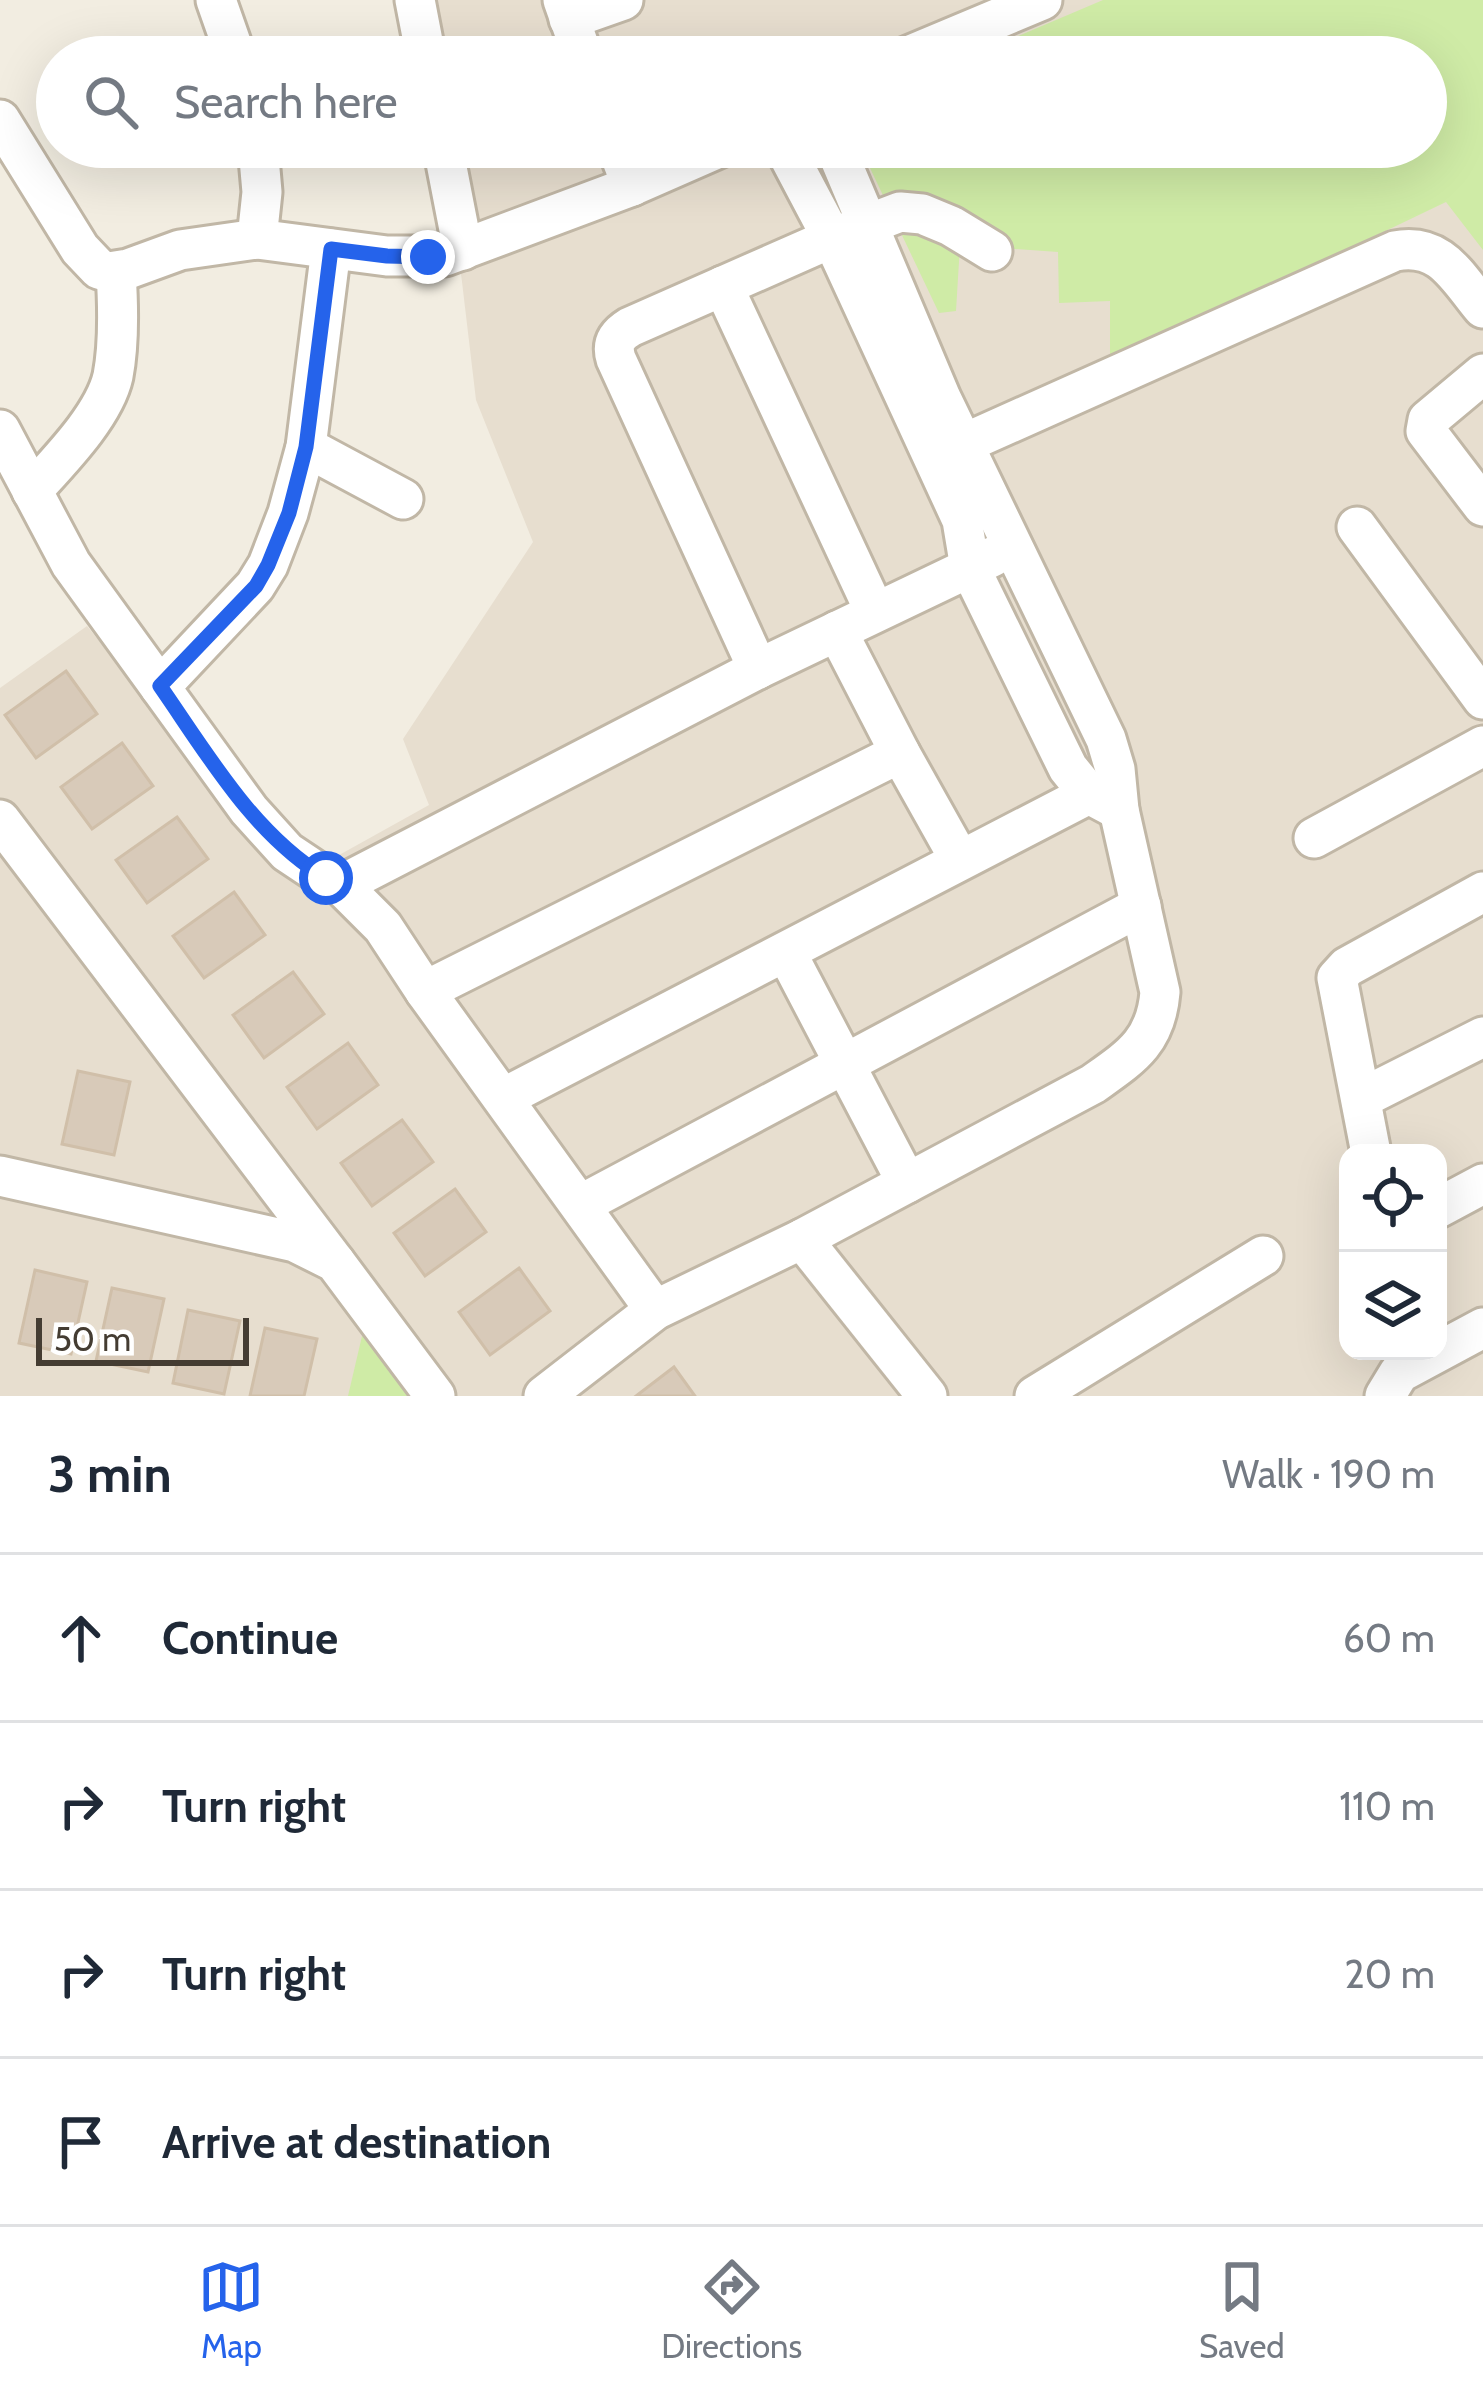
<!DOCTYPE html>
<html lang="en">
<head>
<meta charset="utf-8">
<style>
	:root { --surface:#fff; --page:#f6f6f7; --text:#1f2937; --muted:#747a83; --line:#e0e1e3; --accent:#2563eb }
	body { margin:0; font-family:Cabin,sans-serif; background:var(--page); color:var(--text) }
	.controls { position:absolute; right:36px; bottom:36px; display:grid; overflow:hidden; border-radius:24px; box-shadow:0 12px 48px #0002 }
	.controls button { width:108px; height:108px; display:grid; place-items:center; padding:0; border:0; border-bottom:3px solid var(--line); background:var(--surface); color:var(--text); font:60px sans-serif }
	.scale { position:absolute; left:36px; bottom:30px; width:213px; box-sizing:border-box; padding-left:12px; border:6px solid #443c32; border-top:0; font-size:33px; line-height:42px; white-space:nowrap; color:#443c32; -webkit-text-stroke:9px #fff; paint-order:stroke }
	.stop { position:absolute; width:36px; height:36px; margin:-27px; border:9px solid #2563eb; border-radius:50%; background:#fff }
	.stop.end { background:#2563eb; border-color:#fff; box-shadow:0 3px 12px #0008 }
	.list { margin:0; padding:0; list-style:none }
	h2 { display:flex; justify-content:space-between; align-items:center; height:156px; margin:0; padding:0 48px; font-size:51px }
	h2 small { font-size:39px; font-weight:400; color:var(--muted) }
	.list li { display:grid; grid-template-columns:78px 1fr auto; gap:36px; align-items:center; box-sizing:border-box; height:168px; padding:0 48px; border-top:3px solid var(--line) }
	.list b { display:block; font-size:45px; white-space:nowrap }
	.list em { font-size:39px; font-style:normal; color:var(--muted) }
	.icon { flex:none; width:66px; height:66px; fill:none; stroke:currentColor; stroke-width:2; stroke-linecap:round; stroke-linejoin:round }
	.map { position:relative; flex:none; width:1483px; height:1396px; overflow:hidden }
	.search { position:absolute; background:var(--surface); box-shadow:0 12px 48px #0002; left:36px; right:36px; top:36px; height:132px; display:flex; align-items:center; gap:30px; box-sizing:border-box; padding:0 42px; border-radius:66px; color:var(--muted); font-size:45px }
	.sheet { height:828px; background:var(--surface) }
	nav { display:flex; justify-content:space-around; align-items:center; box-sizing:border-box; height:168px; border-top:3px solid var(--line); background:var(--surface); font-size:33px; color:var(--muted) }
	nav a { display:grid; justify-items:center; gap:6px }
	nav .on { color:var(--accent) }
	.map>svg:first-child { display:block }
	.residential { fill:#e7decf; fill-rule:evenodd }
	.green { fill:#cfeba6 }
	.building { fill:#d8cab9; stroke:#d0bfa9; stroke-width:3 }
	.lines { fill:none; stroke-linecap:round; stroke-linejoin:round }
	.minor-casing { stroke:#c1b7a6; stroke-width:45 }
	.minor { stroke:#fff; stroke-width:39 }
	.route { stroke:#2563eb; stroke-width:15 }
</style>
</head>
<body>
<div class="map">
<svg width="1483" height="1396" viewBox="0 0 1483 1396">
	<rect width="100%" height="100%" fill="#f2ede1"/>
	<path class="residential" d="M 422,0 L 1483,0 L 1483,1396 L 0,1396 L 0,688 L 87,626 L 311,901 L 332,859 L 429,805 L 403,739 L 533,542 L 476,400 L 446,147 L 1426,147 L 1426,57 L 434,57 ZM 1348,1153 L 1438,1153 L 1438,1351 L 1348,1351 Z"/>
	<g class="green">
		<path d="M 1103,0 L 1483,0 L 1483,250 L 1446,202 L 1110,363 L 1110,301 L 1059,303 L 1058,252 L 960,245 L 956,311 L 939,313 L 860,147 L 1426,147 L 1426,57 L 969,57 Z"/>
		<path d="M 362,1336 L 396,1359 L 423,1396 L 348,1396 Z"/>
	</g>
	<g class="building">
		<path d="M 66,671 L 97,714 L 36,758 L 5,715 Z"/>
		<path d="M 122,743 L 153,786 L 92,829 L 61,787 Z"/>
		<path d="M 177,817 L 208,859 L 147,903 L 116,860 Z"/>
		<path d="M 234,892 L 265,935 L 204,978 L 173,936 Z"/>
		<path d="M 293,972 L 324,1014 L 264,1058 L 233,1015 Z"/>
		<path d="M 348,1043 L 378,1085 L 317,1129 L 287,1087 Z"/>
		<path d="M 78,1071 L 130,1082 L 114,1155 L 62,1144 Z"/>
		<path d="M 402,1120 L 433,1162 L 372,1206 L 341,1163 Z"/>
		<path d="M 455,1189 L 486,1232 L 425,1276 L 394,1233 Z"/>
		<path d="M 519,1268 L 550,1311 L 490,1355 L 459,1312 Z"/>
		<path d="M 35,1270 L 87,1282 L 71,1354 L 19,1343 Z"/>
		<path d="M 112,1288 L 164,1299 L 148,1372 L 96,1361 Z"/>
		<path d="M 188,1310 L 240,1321 L 224,1394 L 173,1383 Z"/>
		<path d="M 265,1328 L 317,1339 L 304,1396 L 250,1396 Z"/>
		<path d="M 674,1367 L 695,1396 L 636,1396 Z"/>
	</g>
	<g class="lines">
		<g class="minor-casing">
			<g id="minor">
				<path d="M 216,0 L 236,57"/>
				<path d="M 415,0 L 426,57"/>
				<path d="M 563,0 L 583,57"/>
				<path d="M 569,19 L 623,0"/>
				<path d="M 906,57 L 1042,0"/>
				<path d="M 0,120 L 80,249 L 99,269 L 109,272 L 128,269 L 180,250 L 257,239 L 387,256 L 445,256 L 632,186 L 721,147"/>
				<path d="M 443,147 L 463,250"/>
				<path d="M 617,147 L 632,186"/>
				<path d="M 784,147 L 832,238 L 962,520 L 970,568 L 1068,768 L 1089,794 L 1119,810"/>
				<path d="M 257,239 L 262,192 L 258,147"/>
				<path d="M 723,286 L 875,612"/>
				<path d="M 1483,374 L 1428,420 L 1426,431 L 1483,506"/>
				<path d="M 0,430 L 71,564 L 249,810 L 287,852 L 326,878 L 341,885 L 383,927 L 425,991 L 655,1310"/>
				<path d="M 963,444 L 1395,251 C 1441,242 1457,277 1483,308"/>
				<path d="M 306,447 L 403,499"/>
				<path d="M 32,491 C 59,461 104,416 113,376 C 119,345 118,303 116,272"/>
				<path d="M 1357,527 L 1483,699"/>
				<path d="M 837,631 L 900,753 L 960,860"/>
				<path d="M 758,669 L 616,359 C 611,343 617,335 630,327 L 832,238 L 900,212 L 922,214 L 951,226 L 992,251"/>
				<path d="M 160,687 L 255,586 L 268,565 L 288,513 L 306,447 L 331,249"/>
				<path d="M 0,820 L 335,1262"/>
				<path d="M 1314,838 L 1483,746"/>
				<path d="M 341,885 L 758,669 L 992,557"/>
				<path d="M 786,952 L 907,1183"/>
				<path d="M 425,991 L 900,753"/>
				<path d="M 503,1098 L 1089,794"/>
				<path d="M 1362,1098 L 1483,1037"/>
				<path d="M 1371,1153 L 1337,978 L 1347,967 L 1483,892"/>
				<path d="M 0,1176 L 295,1242 L 335,1262 L 435,1396"/>
				<path d="M 580,1205 L 1141,906"/>
				<path d="M 1438,1208 L 1483,1184"/>
				<path d="M 802,1239 L 927,1396"/>
				<path d="M 544,1396 L 655,1310 L 802,1239 L 1093,1084 C 1131,1057 1156,1042 1160,992 L 1119,810 L 1115,769 L 1106,739 L 941,398 L 835,147"/>
				<path d="M 1035,1396 L 1263,1256"/>
				<path d="M 1385,1396 L 1399,1373 L 1483,1328"/>
			</g>
		</g>
		<use href="#minor" class="minor"/>
	</g>
	<g class="lines">
		<path class="route" d="M 326,878 C 253,834 208,755 160,686 L 256,586 L 268,565 L 289,513 L 306,447 L 331,249 L 387,256 L 428,257"/>
	</g>
</svg>
<div class="controls">
<button><svg class="icon" aria-label="locate" viewBox="0 0 24 24"><circle cx="12" cy="12" r="6"/><path d="M12 2v4M12 18v4M2 12h4M18 12h4"/></svg></button>
<button><svg class="icon" aria-label="layers" viewBox="0 0 24 24"><path d="M12 4l9 5-9 5-9-5zM3 14l9 5 9-5"/></svg></button>
</div>
<div class="scale">50 m</div>
<div class="stop" style="left:326px;top:878px"></div>
<div class="stop end" style="left:428px;top:257px"></div>
<div class="search"><svg class="icon" aria-label="search" viewBox="0 0 24 24"><circle cx="10" cy="10" r="6"/><path d="M15 15l6 6"/></svg>Search here</div>
</div>
<section class="sheet">
<h2>3 min<small>Walk · 190 m</small></h2>
<ul class="list">
<li><svg class="icon" aria-label="ahead" viewBox="0 0 24 24"><path d="M12 20V5M6 11l6-6 6 6"/></svg><div><b>Continue</b></div><em>60 m</em></li>
<li><svg class="icon" aria-label="right" viewBox="0 0 24 24"><path d="M7 20v-9h11M14 6l5 5-5 5"/></svg><div><b>Turn right</b></div><em>110 m</em></li>
<li><svg class="icon" aria-label="right" viewBox="0 0 24 24"><path d="M7 20v-9h11M14 6l5 5-5 5"/></svg><div><b>Turn right</b></div><em>20 m</em></li>
<li><svg class="icon" aria-label="arrive" viewBox="0 0 24 24"><path d="M6 21V4h12l-3 4 3 4H6"/></svg><div><b>Arrive at destination</b></div></li>
</ul>
</section>
<nav>
<a class="on"><svg class="icon" aria-label="map" viewBox="0 0 24 24"><path d="M3 6l6-2 6 2 6-2v14l-6 2-6-2-6 2zM9 4v14M15 6v14"/></svg>Map</a>
<a><svg class="icon" aria-label="directions" viewBox="0 0 24 24"><path d="M12 3l9 9-9 9-9-9zM9 14v-3h6M13 9l2 2-2 2"/></svg>Directions</a>
<a><svg class="icon" aria-label="saved" viewBox="0 0 24 24"><path d="M7 4h10v16l-5-4-5 4z"/></svg>Saved</a>
</nav>
</body>
</html>
